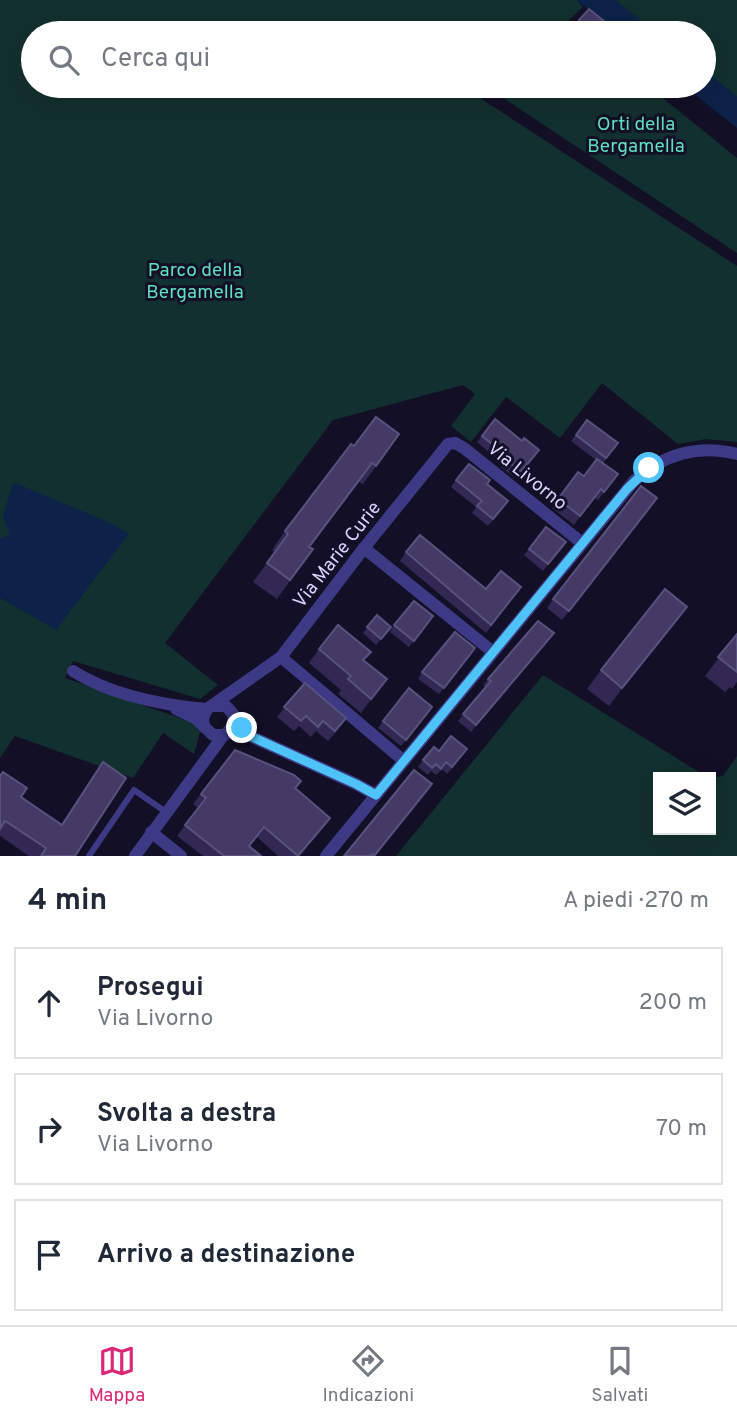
<!DOCTYPE html>
<html lang="it">
<head>
<meta charset="utf-8">
<style>
	:root { --surface:#fff; --page:#f2f2f3; --text:#1f2937; --muted:#747a83; --line:#e0e1e3; --accent:#db2777 }
	body { margin:0; font-family:Overpass,sans-serif; background:var(--page); color:var(--text) }
	.controls { position:absolute; right:21px; bottom:21px; display:grid; overflow:hidden; border-radius:0px; box-shadow:0 7px 28px #0002 }
	.controls button { width:63px; height:63px; display:grid; place-items:center; padding:0; border:0; border-bottom:2px solid var(--line); background:var(--surface); color:var(--text); font:35px sans-serif }
	.stop { position:absolute; width:21px; height:21px; margin:-16px; border:5px solid #4fc3f7; border-radius:50%; background:#fff }
	.stop.end { background:#4fc3f7; border-color:#fff; box-shadow:0 2px 7px #0008 }
	.list { margin:0; padding:0; list-style:none }
	h2 { display:flex; justify-content:space-between; align-items:center; height:91px; margin:0; padding:0 28px; font-size:30px }
	h2 small { font-size:23px; font-weight:400; color:var(--muted) }
	.list li { display:grid; grid-template-columns:46px 1fr auto; gap:21px; align-items:center; box-sizing:border-box; height:112px; margin:0 14px 14px; padding:0 14px; border:2px solid var(--line); border-radius:0px }
	.list b { display:block; font-size:26px; white-space:nowrap }
	.list p { margin:0; font-size:23px; white-space:nowrap; color:var(--muted) }
	.list em { font-size:23px; font-style:normal; color:var(--muted) }
	.icon { flex:none; width:38px; height:38px; fill:none; stroke:currentColor; stroke-width:2; stroke-linecap:round; stroke-linejoin:round }
	.map { position:relative; flex:none; width:737px; height:856px; overflow:hidden }
	.search { position:absolute; background:var(--surface); box-shadow:0 7px 28px #0002; left:21px; right:21px; top:21px; height:77px; display:flex; align-items:center; gap:18px; box-sizing:border-box; padding:0 24px; border-radius:38px; color:var(--muted); font-size:26px }
	.sheet { height:469px; background:var(--surface) }
	nav { display:flex; justify-content:space-around; align-items:center; box-sizing:border-box; height:98px; border-top:2px solid var(--line); background:var(--surface); font-size:19px; color:var(--muted) }
	nav a { display:grid; justify-items:center; gap:4px }
	nav .on { color:var(--accent) }
	.map>svg:first-child { display:block }
	.green { fill:#12302f }
	.water { fill:#0c2248 }
	.lines { fill:none; stroke-linecap:round; stroke-linejoin:round }
	.lane { stroke:#3d3a85; stroke-width:6 }
	.street { stroke:#3d3a85; stroke-width:12 }
	.wall { fill:#312854 }
	.shaded-wall { fill:#1d163a }
	.building { fill:#433a66; stroke:#5a527e; stroke-width:2 }
	.route { stroke:#4fc3f7; stroke-width:9 }
	.labels { text-anchor:middle; stroke-width:6; stroke-linejoin:round; paint-order:stroke }
	.park-label { font-size:19px; fill:#5fe0c0; stroke:#130f26 }
	.street-label { font-size:19px; fill:#d9d4ff; stroke:#130f26 }
</style>
</head>
<body>
<div class="map">
<svg width="737" height="856" viewBox="0 0 737 856">
	<rect width="100%" height="100%" fill="#130f26"/>
	<g class="green">
		<path d="M 0,0 L 577,0 L 583,7 L 555,33 L 33,33 L 33,86 L 493,86 L 480,98 L 737,266 L 737,442 L 706,439 L 678,444 L 602,383 L 560,438 L 506,397 L 471,442 L 451,426 L 475,394 L 463,385 L 333,420 L 165,643 L 218,685 L 200,699 L 73,661 L 65,678 L 194,723 L 200,732 L 194,754 L 163,733 L 133,778 L 15,736 L 0,758 Z"/>
		<path d="M 615,0 L 737,0 L 737,97 L 704,71 L 704,33 L 657,33 Z"/>
		<path d="M 502,86 L 648,86 L 737,158 L 737,253 L 494,92 Z"/>
		<path d="M 543,675 L 707,777 L 658,777 L 658,830 L 711,830 L 711,778 L 723,776 L 737,756 L 737,856 L 396,856 Z"/>
	</g>
	<g class="water">
		<path d="M 577,0 L 616,0 L 657,33 L 617,33 Z"/>
		<path d="M 704,70 L 737,97 L 737,128 L 684,86 L 704,86 Z"/>
		<path d="M 12,484 L 18,484 L 110,523 L 129,534 L 56,630 L 0,598 L 0,539 L 10,534 L 3,518 Z"/>
	</g>
	<g class="lines">
		<path class="lane" d="M 89,856 L 134,790 L 166,812"/>
		<g class="street">
			<path d="M 364,548 L 493,652"/>
			<path d="M 281,657 L 404,761"/>
			<path d="M 73,671 C 112,696 162,705 207,709"/>
			<path d="M 176,709 L 195,718 L 213,735 L 225,735 L 234,724 L 233,714 L 226,706 L 212,706"/>
			<path d="M 234,719 L 250,736 L 356,784 L 376,795"/>
			<path d="M 204,727 L 203,718 L 207,709 L 281,657 L 364,548 L 448,444 L 455,443 L 464,448 L 582,543"/>
			<path d="M 151,832 L 181,856"/>
			<path d="M 135,856 L 223,736"/>
			<path d="M 326,856 L 634,481 C 663,454 699,444 737,454"/>
		</g>
	</g>
	<g class="wall">
		<path d="M 589,9 L 619,33 L 588,33 L 576,24 Z"/>
		<path d="M 587,420 L 618,443 L 603,463 L 618,474 L 598,500 L 594,498 L 574,525 L 552,508 L 578,472 L 584,476 L 596,460 L 571,441 Z"/>
		<path d="M 482,436 L 534,457 L 516,479 L 501,467 L 503,464 L 477,442 Z"/>
		<path d="M 354,446 L 386,453 L 363,484 L 359,482 L 310,547 L 313,549 L 277,599 L 253,582 L 275,552 L 272,550 L 285,531 Z"/>
		<path d="M 456,480 L 487,484 L 508,501 L 488,526 L 472,513 L 476,507 L 451,487 Z"/>
		<path d="M 650,507 L 562,620 L 547,608 L 553,599 Z"/>
		<path d="M 529,549 L 561,549 L 543,571 L 524,555 Z"/>
		<path d="M 406,552 L 486,589 L 521,587 L 486,633 L 400,561 Z"/>
		<path d="M 428,623 L 409,647 L 390,632 L 394,625 Z"/>
		<path d="M 673,625 L 609,706 L 587,689 L 601,670 Z"/>
		<path d="M 367,627 L 391,627 L 376,645 L 363,633 Z"/>
		<path d="M 554,633 L 471,732 L 458,721 L 485,687 L 483,685 L 488,679 Z"/>
		<path d="M 737,634 L 737,682 L 732,689 L 730,687 L 725,692 L 705,676 Z"/>
		<path d="M 319,649 L 364,661 L 387,679 L 361,713 L 338,694 L 341,690 L 309,663 Z"/>
		<path d="M 471,655 L 439,694 L 418,679 L 422,672 Z"/>
		<path d="M 305,683 L 339,728 L 328,741 L 316,731 L 311,737 L 299,726 L 294,731 L 277,717 Z"/>
		<path d="M 432,707 L 401,746 L 378,728 L 383,721 Z"/>
		<path d="M 439,751 L 462,756 L 447,774 L 442,769 L 436,775 L 431,771 L 428,775 L 418,767 L 423,760 Z"/>
		<path d="M 0,776 L 75,856 L 29,856 L 0,836 Z"/>
		<path d="M 296,789 L 330,818 L 322,829 L 299,856 L 278,856 L 257,837 L 249,846 L 261,856 L 203,856 L 177,836 L 198,808 L 193,804 L 201,794 Z"/>
	</g>
	<g class="shaded-wall">
		<path d="M 372,463 L 359,482 L 296,566 L 309,547 Z"/>
		<path d="M 687,607 L 673,625 L 609,706 L 622,688 Z"/>
		<path d="M 554,633 L 549,640 L 471,732 L 476,725 Z"/>
		<path d="M 387,679 L 377,694 L 361,713 L 371,699 Z"/>
		<path d="M 432,784 L 421,800 L 376,856 L 374,856 Z"/>
		<path d="M 330,818 L 322,829 L 299,856 L 298,856 Z"/>
	</g>
	<g class="building">
		<path d="M 589,9 L 619,33 L 594,33 L 579,20 Z"/>
		<path d="M 376,417 L 399,434 L 376,466 L 372,463 L 309,547 L 313,549 L 290,580 L 267,563 L 288,534 L 285,531 L 351,444 L 354,446 Z"/>
		<path d="M 495,419 L 522,441 L 524,438 L 539,450 L 521,472 L 506,460 L 508,457 L 482,436 Z"/>
		<path d="M 587,420 L 618,443 L 606,458 L 576,435 Z"/>
		<path d="M 597,459 L 618,474 L 604,492 L 601,489 L 580,516 L 558,499 L 578,472 L 584,476 Z"/>
		<path d="M 469,464 L 490,480 L 487,484 L 508,501 L 493,519 L 477,506 L 482,501 L 456,480 Z"/>
		<path d="M 641,486 L 657,498 L 569,611 L 553,599 Z"/>
		<path d="M 546,527 L 566,542 L 548,564 L 529,549 Z"/>
		<path d="M 420,535 L 486,589 L 501,571 L 521,587 L 491,625 L 406,552 Z"/>
		<path d="M 665,589 L 687,607 L 622,688 L 601,670 Z"/>
		<path d="M 414,601 L 433,616 L 414,641 L 394,625 Z"/>
		<path d="M 377,615 L 391,627 L 381,639 L 367,627 Z"/>
		<path d="M 538,621 L 554,633 L 476,725 L 463,714 L 491,681 L 488,679 Z"/>
		<path d="M 338,625 L 371,652 L 363,660 L 387,679 L 371,699 L 348,679 L 351,676 L 319,649 Z"/>
		<path d="M 455,632 L 475,648 L 444,688 L 422,672 Z"/>
		<path d="M 737,634 L 737,672 L 718,657 Z"/>
		<path d="M 305,683 L 346,718 L 335,731 L 323,721 L 318,727 L 306,716 L 301,721 L 284,707 Z"/>
		<path d="M 409,688 L 432,707 L 406,740 L 383,721 Z"/>
		<path d="M 451,736 L 467,749 L 452,767 L 446,762 L 441,769 L 436,764 L 432,768 L 423,760 L 434,747 L 439,751 Z"/>
		<path d="M 235,750 L 294,775 L 301,781 L 295,788 L 330,818 L 298,856 L 264,827 L 249,846 L 261,856 L 224,856 L 185,825 L 206,798 L 201,794 Z"/>
		<path d="M 103,762 L 126,778 L 75,856 L 41,856 L 46,848 L 5,821 L 0,829 L 0,776 L 3,772 L 27,788 L 21,797 L 62,825 Z"/>
		<path d="M 414,770 L 432,784 L 374,856 L 372,854 L 371,856 L 344,856 Z"/>
	</g>
	<g class="lines">
		<path class="route" d="M 242,728 L 250,736 L 356,784 L 376,795 L 627,489 L 649,468"/>
	</g>
	<g class="labels">
		<g class="park-label">
			<text x="636" y="130">Orti della<tspan x="636" dy="22">Bergamella</tspan></text>
			<text x="195" y="276">Parco della<tspan x="195" dy="22">Bergamella</tspan></text>
		</g>
		<g class="street-label">
			<text transform="translate(528 475) rotate(39)" y="7">Via Livorno</text>
			<text transform="translate(336 554) rotate(-52)" y="7">Via Marie Curie</text>
		</g>
	</g>
</svg>
<div class="controls">
<button><svg class="icon" aria-label="layers" viewBox="0 0 24 24"><path d="M12 4l9 5-9 5-9-5zM3 14l9 5 9-5"/></svg></button>
</div>
<div class="stop" style="left:649px;top:468px"></div>
<div class="stop end" style="left:242px;top:728px"></div>
<div class="search"><svg class="icon" aria-label="search" viewBox="0 0 24 24"><circle cx="10" cy="10" r="6"/><path d="M15 15l6 6"/></svg>Cerca qui</div>
</div>
<section class="sheet">
<h2>4 min<small>A piedi · 270 m</small></h2>
<ul class="list">
<li><svg class="icon" aria-label="ahead" viewBox="0 0 24 24"><path d="M12 20V5M6 11l6-6 6 6"/></svg><div><b>Prosegui</b><p>Via Livorno</p></div><em>200 m</em></li>
<li><svg class="icon" aria-label="right" viewBox="0 0 24 24"><path d="M7 20v-9h11M14 6l5 5-5 5"/></svg><div><b>Svolta a destra</b><p>Via Livorno</p></div><em>70 m</em></li>
<li><svg class="icon" aria-label="arrive" viewBox="0 0 24 24"><path d="M6 21V4h12l-3 4 3 4H6"/></svg><div><b>Arrivo a destinazione</b></div></li>
</ul>
</section>
<nav>
<a class="on"><svg class="icon" aria-label="map" viewBox="0 0 24 24"><path d="M3 6l6-2 6 2 6-2v14l-6 2-6-2-6 2zM9 4v14M15 6v14"/></svg>Mappa</a>
<a><svg class="icon" aria-label="directions" viewBox="0 0 24 24"><path d="M12 3l9 9-9 9-9-9zM9 14v-3h6M13 9l2 2-2 2"/></svg>Indicazioni</a>
<a><svg class="icon" aria-label="saved" viewBox="0 0 24 24"><path d="M7 4h10v16l-5-4-5 4z"/></svg>Salvati</a>
</nav>
</body>
</html>
